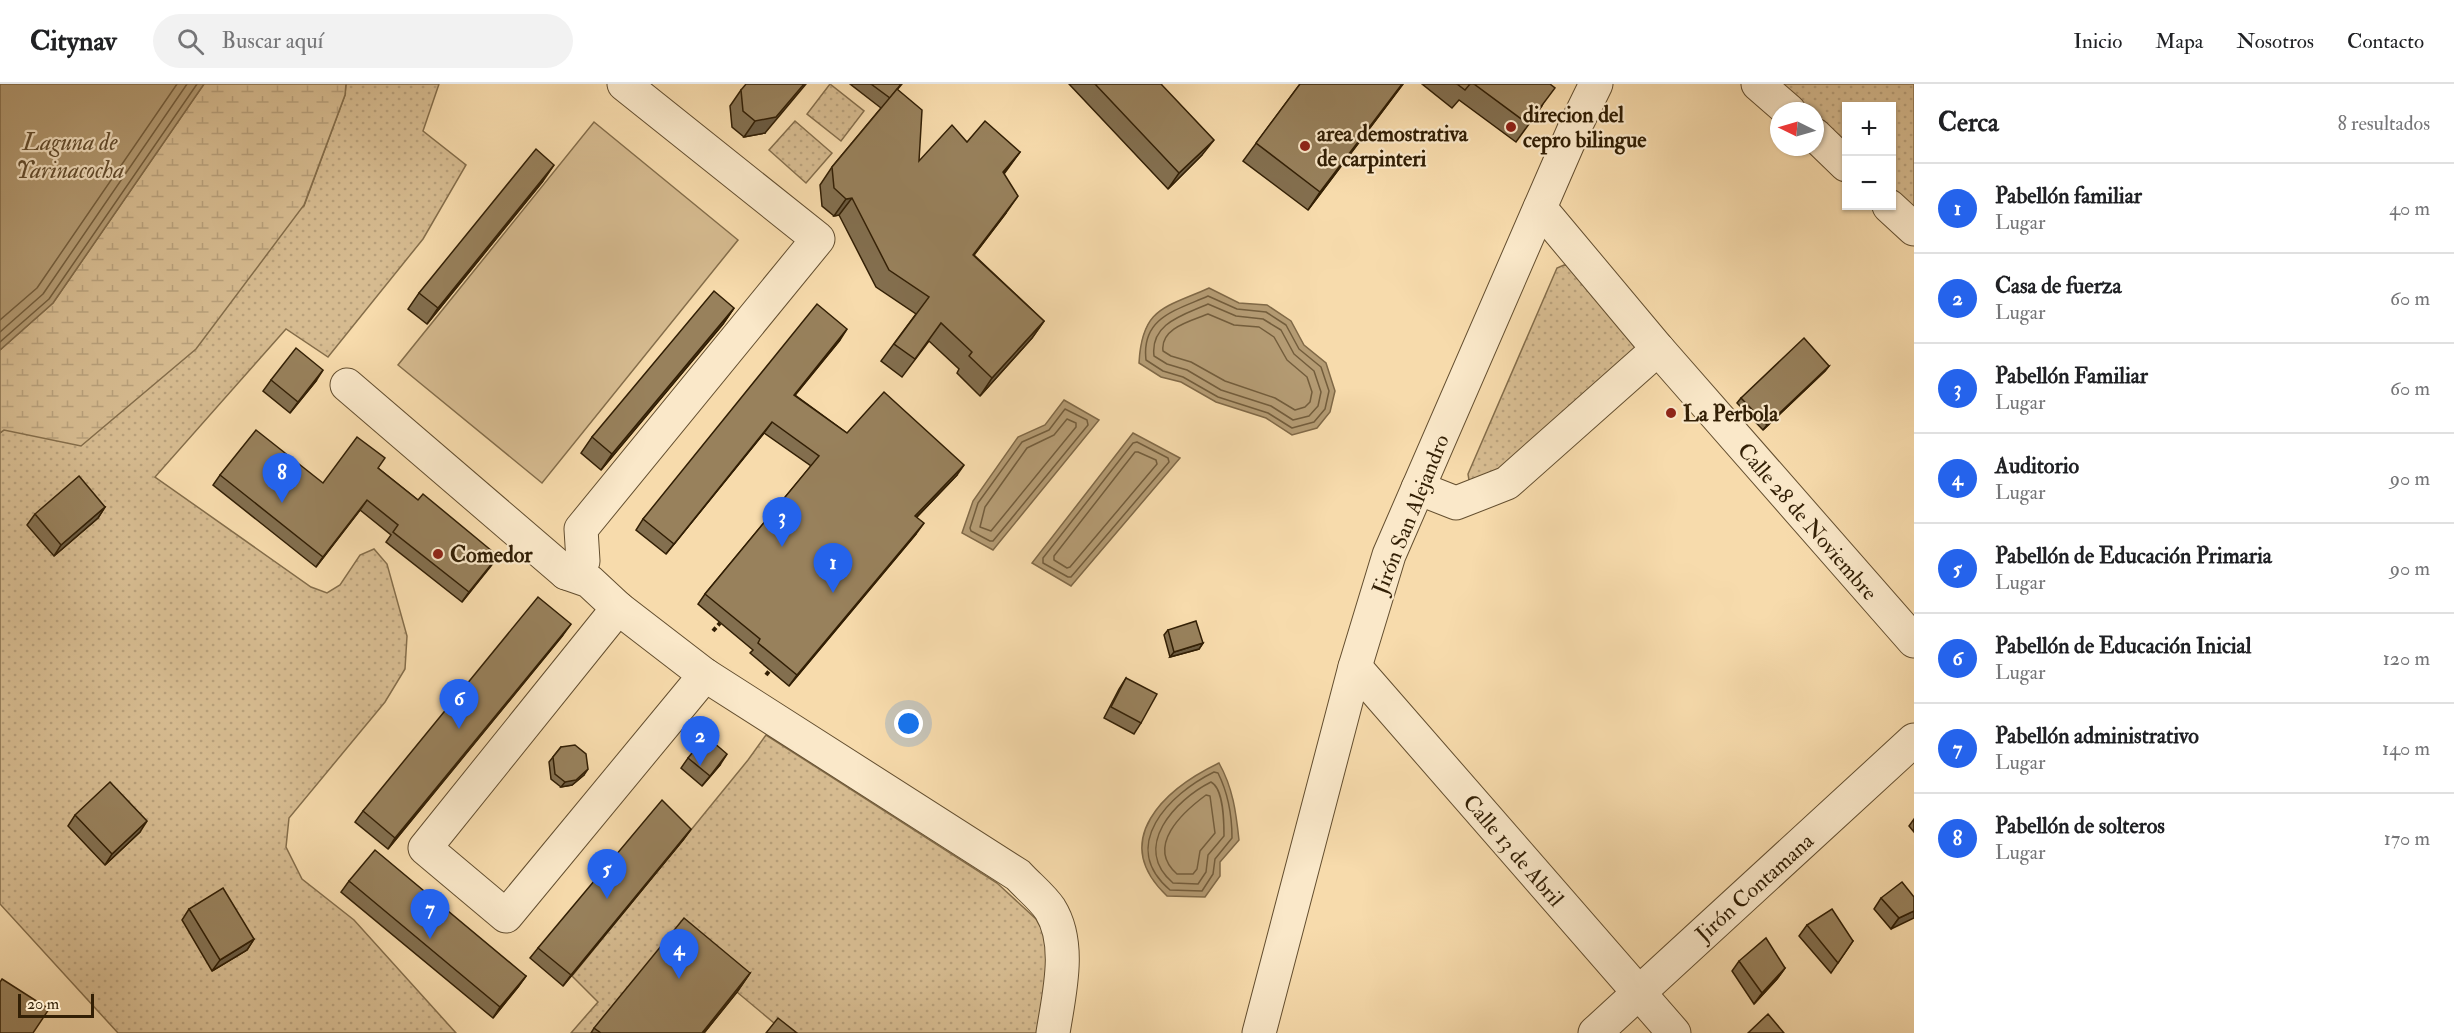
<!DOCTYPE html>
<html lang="es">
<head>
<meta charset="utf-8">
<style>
	:root { --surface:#fff; --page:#f2f2f2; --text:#202124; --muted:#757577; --line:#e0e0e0; --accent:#2563eb }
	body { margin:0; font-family:"IM FELL Double Pica",serif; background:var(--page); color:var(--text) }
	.controls { position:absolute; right:18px; top:18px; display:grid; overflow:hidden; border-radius:0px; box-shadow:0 2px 4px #0004 }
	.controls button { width:54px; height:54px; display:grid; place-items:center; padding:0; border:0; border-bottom:2px solid var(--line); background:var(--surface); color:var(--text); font:30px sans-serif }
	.compass { position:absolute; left:1770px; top:18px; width:54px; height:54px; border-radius:50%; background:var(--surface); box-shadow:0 2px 4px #0004; rotate:275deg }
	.scale { position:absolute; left:18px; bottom:15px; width:76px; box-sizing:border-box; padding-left:6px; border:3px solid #321f05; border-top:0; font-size:16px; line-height:21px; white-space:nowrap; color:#321f05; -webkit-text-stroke:4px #fae8c9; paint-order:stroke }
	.you { position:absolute; left:909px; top:640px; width:21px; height:21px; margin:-15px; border:4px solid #fff; border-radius:50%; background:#1a73e8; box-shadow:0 0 0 9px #1a73e833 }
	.badge { display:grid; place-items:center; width:39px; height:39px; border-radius:50%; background:var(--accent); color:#fff; font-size:20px; font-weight:700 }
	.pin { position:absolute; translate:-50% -50px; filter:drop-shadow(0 2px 3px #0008) }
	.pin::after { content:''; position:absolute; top:32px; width:21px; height:18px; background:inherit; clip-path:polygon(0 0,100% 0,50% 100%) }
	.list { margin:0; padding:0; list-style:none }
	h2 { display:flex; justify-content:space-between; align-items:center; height:78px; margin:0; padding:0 24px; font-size:26px }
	h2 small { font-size:20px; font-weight:400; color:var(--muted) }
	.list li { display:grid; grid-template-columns:39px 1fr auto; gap:18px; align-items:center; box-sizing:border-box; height:90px; padding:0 24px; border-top:2px solid var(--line) }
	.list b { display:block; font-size:22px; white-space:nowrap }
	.list p { margin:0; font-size:20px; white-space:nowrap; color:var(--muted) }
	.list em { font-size:20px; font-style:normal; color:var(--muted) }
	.icon { flex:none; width:33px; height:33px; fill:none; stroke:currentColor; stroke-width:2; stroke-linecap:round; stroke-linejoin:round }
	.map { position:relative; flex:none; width:1914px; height:949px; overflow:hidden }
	header { display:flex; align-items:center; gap:36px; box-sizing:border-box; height:84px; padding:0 30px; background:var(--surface); border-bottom:2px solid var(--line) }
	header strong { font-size:28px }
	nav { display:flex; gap:33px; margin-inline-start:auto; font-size:21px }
	.search { width:420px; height:54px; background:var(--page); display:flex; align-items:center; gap:15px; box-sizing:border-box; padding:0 21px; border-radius:33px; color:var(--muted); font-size:22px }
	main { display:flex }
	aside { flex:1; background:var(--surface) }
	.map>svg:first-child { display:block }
	.grass { fill:url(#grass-dots); stroke:#846d4a; stroke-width:1.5 }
	.wetland { fill:url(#wetland-marsh); stroke:#846d4a; stroke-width:1.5 }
	.garden { fill:#d6bb90; stroke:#846d4a; stroke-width:1.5 }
	.water { fill:#b49b73; stroke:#806947; stroke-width:1.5 }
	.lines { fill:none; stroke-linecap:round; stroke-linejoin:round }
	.shore { stroke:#735d3c; stroke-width:1.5 }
	.minor-casing { stroke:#634e2f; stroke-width:35 }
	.path { stroke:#321f05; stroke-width:4; stroke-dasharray:4.5 3; stroke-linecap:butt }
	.minor { stroke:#fae8c9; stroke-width:33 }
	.wall { fill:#836f4f; stroke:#321f05; stroke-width:1.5 }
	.shaded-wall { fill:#6a5a40; stroke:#321f05; stroke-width:1.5 }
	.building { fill:#98815c; stroke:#321f05; stroke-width:1.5 }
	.poi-dot { fill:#8f2418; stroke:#fae8c9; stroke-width:2 }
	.labels { text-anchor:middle; stroke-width:4.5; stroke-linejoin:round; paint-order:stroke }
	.poi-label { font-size:22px; font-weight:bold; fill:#321f05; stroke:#fae8c9; text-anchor:start }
	.street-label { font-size:22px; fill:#321f05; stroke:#fae8c9 }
	.water-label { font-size:24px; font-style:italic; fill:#604a2c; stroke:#fae8c9 }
</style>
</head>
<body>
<header>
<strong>Citynav</strong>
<div class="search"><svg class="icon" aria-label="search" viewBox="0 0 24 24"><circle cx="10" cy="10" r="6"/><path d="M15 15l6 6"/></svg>Buscar aquí</div>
<nav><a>Inicio</a><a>Mapa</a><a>Nosotros</a><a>Contacto</a></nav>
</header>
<main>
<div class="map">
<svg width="1914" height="949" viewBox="0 0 1914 949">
	<defs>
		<pattern id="grass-dots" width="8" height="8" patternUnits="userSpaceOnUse" patternTransform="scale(1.5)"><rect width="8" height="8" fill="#d6bb90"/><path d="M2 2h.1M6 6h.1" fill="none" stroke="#b8a07b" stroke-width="1.8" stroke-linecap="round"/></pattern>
		<pattern id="wetland-marsh" width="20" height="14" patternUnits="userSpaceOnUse" patternTransform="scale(1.5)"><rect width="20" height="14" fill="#d6bb90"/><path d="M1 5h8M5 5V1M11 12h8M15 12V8" fill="none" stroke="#b8a07b"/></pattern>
	</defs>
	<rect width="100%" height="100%" fill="#f7dbac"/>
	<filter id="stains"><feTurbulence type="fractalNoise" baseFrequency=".00333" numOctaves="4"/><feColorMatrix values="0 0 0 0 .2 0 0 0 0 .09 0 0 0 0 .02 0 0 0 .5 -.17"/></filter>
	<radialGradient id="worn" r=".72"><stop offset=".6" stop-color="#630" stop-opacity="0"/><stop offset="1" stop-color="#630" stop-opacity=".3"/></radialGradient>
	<g class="grass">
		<path d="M 346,0 L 439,0 L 423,47 L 466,81 L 423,155 L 328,273 L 286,245 L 155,393 L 311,503 L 327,509 L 340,501 L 360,471 L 374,465 L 387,480 L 407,552 L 405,585 L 385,618 L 289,734 L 286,763 L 302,795 L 354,836 L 456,949 L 118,949 L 0,820 L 0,349 L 304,122 L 345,11 Z"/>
		<path d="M 830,0 L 864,27 L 841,57 L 807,30 Z"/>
		<path d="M 1778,0 L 1914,0 L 1914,131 L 1892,108 L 1892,22 L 1846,22 L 1846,64 L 1815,33 L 1815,27 L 1809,27 Z"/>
		<path d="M 795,37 L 832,69 L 806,99 L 769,66 Z"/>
		<path d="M 1564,181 L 1571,182 L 1636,262 L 1635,267 L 1509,385 L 1478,397 L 1469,396 L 1468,390 L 1557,184 Z"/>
		<path d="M 766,651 L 997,799 L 1036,835 L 1048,857 L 1056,887 L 1039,949 L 786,949 L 671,853 L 592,949 L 571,949 L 598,918 L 572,892 L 748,676 Z"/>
	</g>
	<path class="wetland" d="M 204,0 L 346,0 L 345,11 L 304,121 L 196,265 L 81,362 L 4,346 L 0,349 L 0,266 L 53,219 Z"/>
	<path class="garden" d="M 594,38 L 738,156 L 542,399 L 398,281 Z"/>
	<g class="water">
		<path d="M 0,0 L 204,0 L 53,219 L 0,266 Z"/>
		<path d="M 1209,204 L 1239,219 L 1267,221 L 1291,237 L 1304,261 L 1326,279 L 1335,307 L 1330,328 L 1317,344 L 1292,351 L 1266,334 L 1216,318 L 1181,298 L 1161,293 L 1139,279 C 1142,223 1165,224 1209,204 Z"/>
		<path d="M 1064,316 L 1099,336 L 993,466 L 962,449 L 973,417 L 1018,353 L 1045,341 Z"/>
		<path d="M 1133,349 L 1180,374 L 1071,502 L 1032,479 Z"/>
		<path d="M 1219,679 C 1233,704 1236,728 1239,756 L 1220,778 L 1220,792 L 1205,813 L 1167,812 C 1108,756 1165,705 1219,679 Z"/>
	</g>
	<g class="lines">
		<g class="shore">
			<path d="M 1208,212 L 1237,225 L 1266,228 L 1286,241 L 1299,265 L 1321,283 L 1329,307 L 1325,325 L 1314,338 L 1292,344 L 1268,329 L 1218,313 L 1183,293 L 1163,287 L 1146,276 C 1141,233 1177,226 1208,212 Z"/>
			<path d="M 1208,220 L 1236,232 L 1263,235 L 1281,246 L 1294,270 L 1314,287 L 1321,308 L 1318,322 L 1309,332 L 1293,336 L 1271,322 L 1221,306 L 1187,286 L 1167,280 L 1154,272 C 1150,239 1184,231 1208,220 Z"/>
			<path d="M 1208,230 L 1234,241 L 1259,243 L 1274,253 L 1287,276 L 1307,293 L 1312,308 L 1310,318 L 1305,323 L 1295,326 L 1275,314 L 1225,297 L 1191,278 L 1171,272 L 1163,267 C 1160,244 1191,237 1208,230 Z"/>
			<path d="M 0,236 L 37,204 L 177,0"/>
			<path d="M 0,248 L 43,210 L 187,0"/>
			<path d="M 0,258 L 49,215 L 197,0"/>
			<path d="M 1065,325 L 1087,336 L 1088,341 L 993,457 L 990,457 L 971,447 L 970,444 L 978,419 L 1022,358 L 1049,346 Z"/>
			<path d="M 1067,335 L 1076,339 L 1076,343 L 991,447 L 980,443 L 985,423 L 1027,364 L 1054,351 Z"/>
			<path d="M 1137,358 L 1168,374 L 1169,378 L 1071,493 L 1068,493 L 1043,479 L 1043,474 L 1133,359 Z"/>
			<path d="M 1135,368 L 1138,368 L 1156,376 L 1157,380 L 1070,483 L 1067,484 L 1054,476 L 1054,472 Z"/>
			<path d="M 1214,688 L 1218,689 C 1228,709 1232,732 1232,754 L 1215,775 L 1213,790 L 1202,807 L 1170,806 C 1118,762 1169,710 1214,688 Z"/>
			<path d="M 1211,698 C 1224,705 1224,738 1224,752 L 1208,771 L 1206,788 L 1198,800 L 1173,799 C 1131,763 1175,716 1211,698 Z"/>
			<path d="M 1206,711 L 1210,712 L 1215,749 L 1200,767 L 1197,785 L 1193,790 L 1177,790 C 1145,762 1183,728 1206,711 Z"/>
		</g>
		<g class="minor-casing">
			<g id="minor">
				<path d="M 1758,0 L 1789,27"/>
				<path d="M 1815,51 L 1846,81"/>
				<path d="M 1889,122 L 1914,145"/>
				<path d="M 1540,124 L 1658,265 L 1914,557"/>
				<path d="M 347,301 L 566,489 L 589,497 L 618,524 L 705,591 L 1018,791 C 1028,802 1042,813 1050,825 C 1072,860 1059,910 1053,949"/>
				<path d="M 1418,404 L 1456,419 L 1507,399 L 1658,265"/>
				<path d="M 566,489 L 583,477 L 581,445 L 818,155 L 624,0"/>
				<path d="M 618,524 L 425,764 L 506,832 L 705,591"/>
				<path d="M 1355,583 L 1674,949"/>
				<path d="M 1259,949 L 1355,583 L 1389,471 L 1575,43 L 1596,0"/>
				<path d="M 1595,949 L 1914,656"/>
			</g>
		</g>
		<g class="path">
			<path d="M 713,547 L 720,539"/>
			<path d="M 766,591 L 770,586"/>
		</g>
		<use href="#minor" class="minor"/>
	</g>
	<g class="wall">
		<path d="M 850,0 L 902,0 L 897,6 L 919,77 L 967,58 L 1020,68 L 1004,90 L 1006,129 L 974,171 L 1044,237 L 1032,254 L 980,312 L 957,289 L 959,285 L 929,257 L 902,293 L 881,277 L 916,230 L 876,203 L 839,131 L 834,132 L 822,122 L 820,101 L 832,83 L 881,24 Z"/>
		<path d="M 1069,0 L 1161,0 L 1202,71 L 1168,105 Z"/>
		<path d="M 1300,0 L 1403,0 L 1308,126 L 1243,77 Z"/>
		<path d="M 1422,0 L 1550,0 L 1542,22 L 1516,58 L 1459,16 L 1452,24 Z"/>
		<path d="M 741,6 L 765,49 L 744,53 L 732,43 L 730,22 Z"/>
		<path d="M 543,97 L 427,240 L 408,225 L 419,209 Z"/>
		<path d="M 734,224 L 723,240 L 601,386 L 581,369 L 592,353 Z"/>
		<path d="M 840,256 L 795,311 L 847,349 L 957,391 L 917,433 L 916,450 L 789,602 L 750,569 L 753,566 L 698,520 L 705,510 L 811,382 L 764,349 L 666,470 L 636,446 L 643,435 Z"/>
		<path d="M 1829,282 L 1825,287 L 1763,346 L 1737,319 L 1741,314 Z"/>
		<path d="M 271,296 L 316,297 L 290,329 L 263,307 Z"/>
		<path d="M 378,384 L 418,416 L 498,472 L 462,518 L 386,458 L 391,451 L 360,426 L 316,483 L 213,401 L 220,391 L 323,399 Z"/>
		<path d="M 105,423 L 98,434 L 54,472 L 27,441 L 35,430 Z"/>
		<path d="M 1168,546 L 1203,559 L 1199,565 L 1170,573 L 1164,551 Z"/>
		<path d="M 563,551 L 388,765 L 355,738 L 363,727 Z"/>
		<path d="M 1126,594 L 1141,639 L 1134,650 L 1104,634 L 1119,605 Z"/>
		<path d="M 561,663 L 584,691 L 572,701 L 561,703 L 551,695 L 549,678 Z"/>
		<path d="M 688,674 L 720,681 L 702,702 L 681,684 Z"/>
		<path d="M 75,731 L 140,748 L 105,781 L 68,742 Z"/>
		<path d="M 1914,735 L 1914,748 L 1909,742 Z"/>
		<path d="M 691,745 L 683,756 L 563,902 L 530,874 L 538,864 Z"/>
		<path d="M 349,797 L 526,892 L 518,903 L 493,934 L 341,808 Z"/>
		<path d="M 1914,813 L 1891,845 L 1874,825 L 1881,814 Z"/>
		<path d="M 189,825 L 254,855 L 247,866 L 212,887 L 182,836 Z"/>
		<path d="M 1807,841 L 1853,857 L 1831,889 L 1799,852 Z"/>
		<path d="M 1739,877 L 1785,884 L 1777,895 L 1754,920 L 1732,887 Z"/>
		<path d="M 750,889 L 737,908 L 704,949 L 591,949 L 594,944 Z"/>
	</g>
	<g class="shaded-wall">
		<path d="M 804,0 L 806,0 L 765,49 L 744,53 L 755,37 Z"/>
		<path d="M 1402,0 L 1403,0 L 1308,126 L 1320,108 Z"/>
		<path d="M 1214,56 L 1202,71 L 1168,105 L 1179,89 Z"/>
		<path d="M 1020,68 L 1007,85 L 990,105 L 1003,88 Z"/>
		<path d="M 554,81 L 543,97 L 427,240 L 438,224 Z"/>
		<path d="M 1018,112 L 1006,129 L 961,188 L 973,171 Z"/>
		<path d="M 852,114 L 839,131 L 834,132 L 846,115 Z"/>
		<path d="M 734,224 L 723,240 L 601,386 L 612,370 Z"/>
		<path d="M 1044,237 L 1032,254 L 980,312 L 992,294 Z"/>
		<path d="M 847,245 L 840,256 L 787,321 L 794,311 Z"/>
		<path d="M 1829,282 L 1825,287 L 1763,346 L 1767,341 Z"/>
		<path d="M 323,286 L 316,297 L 290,329 L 298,318 Z"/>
		<path d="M 772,338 L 764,349 L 666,470 L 674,460 Z"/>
		<path d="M 964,381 L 957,391 L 908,442 L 915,432 Z"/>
		<path d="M 367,416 L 360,426 L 316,483 L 323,473 Z"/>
		<path d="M 105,423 L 98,434 L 54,472 L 61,461 Z"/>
		<path d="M 924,439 L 916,450 L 789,602 L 797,591 Z"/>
		<path d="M 498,472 L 491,482 L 462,518 L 469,508 Z"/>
		<path d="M 571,540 L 563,551 L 388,765 L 395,754 Z"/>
		<path d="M 1203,559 L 1199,565 L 1170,573 L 1174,568 Z"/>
		<path d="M 727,670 L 720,681 L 702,702 L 710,692 Z"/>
		<path d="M 588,685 L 584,691 L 572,701 L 561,703 L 565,698 Z"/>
		<path d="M 147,737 L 140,748 L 105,781 L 112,770 Z"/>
		<path d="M 691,745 L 683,756 L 563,902 L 571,891 Z"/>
		<path d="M 1914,827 L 1914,834 L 1891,845 L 1899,834 Z"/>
		<path d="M 254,855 L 247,866 L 212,887 L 220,876 Z"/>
		<path d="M 1785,884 L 1777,895 L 1754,920 L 1762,909 Z"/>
		<path d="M 750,889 L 737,908 L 704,949 L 702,949 Z"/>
		<path d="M 526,892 L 518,903 L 493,934 L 500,923 Z"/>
	</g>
	<g class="building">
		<path d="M 746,0 L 804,0 L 776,33 L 755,37 L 743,27 L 741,6 Z"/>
		<path d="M 871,0 L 901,0 L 890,14 Z"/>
		<path d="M 1095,0 L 1161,0 L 1214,56 L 1179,89 Z"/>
		<path d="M 1300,0 L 1402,0 L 1320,108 L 1256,59 Z"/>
		<path d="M 1457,0 L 1470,0 L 1465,6 Z"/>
		<path d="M 1474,0 L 1550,0 L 1555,4 L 1528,40 Z"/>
		<path d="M 897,5 L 922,26 L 919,77 L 952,41 L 967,58 L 985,37 L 1020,68 L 1003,88 L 1018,112 L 973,171 L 1044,237 L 992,294 L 969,272 L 972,268 L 941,239 L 915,275 L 894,260 L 929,213 L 889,186 L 852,114 L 846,115 L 834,104 L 832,83 Z"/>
		<path d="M 536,65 L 554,81 L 438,224 L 419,209 Z"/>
		<path d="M 714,207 L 734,224 L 612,370 L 592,353 Z"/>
		<path d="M 817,220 L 847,245 L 794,311 L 847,349 L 884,308 L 964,381 L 915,432 L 924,439 L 797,591 L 758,559 L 760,555 L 705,510 L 819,372 L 772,338 L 674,460 L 643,435 Z"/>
		<path d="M 1804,254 L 1829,282 L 1767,341 L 1741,314 Z"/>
		<path d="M 296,264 L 323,286 L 298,318 L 271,296 Z"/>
		<path d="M 256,346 L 323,399 L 357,353 L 385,374 L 378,384 L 418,416 L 423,410 L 498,472 L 469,508 L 393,448 L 398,441 L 367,416 L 323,473 L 220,391 Z"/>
		<path d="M 79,392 L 105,423 L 61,461 L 35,430 Z"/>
		<path d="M 538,513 L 571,540 L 395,754 L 363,727 Z"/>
		<path d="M 1196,537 L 1203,559 L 1174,568 L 1168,546 Z"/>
		<path d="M 1126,594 L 1157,610 L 1141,639 L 1111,623 Z"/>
		<path d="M 706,652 L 727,670 L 710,692 L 688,674 Z"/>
		<path d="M 575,661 L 586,670 L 588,685 L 576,696 L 565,698 L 555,690 L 553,673 L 561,663 Z"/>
		<path d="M 110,698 L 147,737 L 112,770 L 75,731 Z"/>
		<path d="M 662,716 L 691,745 L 571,891 L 538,864 Z"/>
		<path d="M 375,766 L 526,892 L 500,923 L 349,797 Z"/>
		<path d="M 1902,798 L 1914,813 L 1914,827 L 1899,834 L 1881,814 Z"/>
		<path d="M 223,804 L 254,855 L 220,876 L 189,825 Z"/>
		<path d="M 1832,825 L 1853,857 L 1838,879 L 1807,841 Z"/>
		<path d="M 684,834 L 750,889 L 702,949 L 601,949 L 594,944 Z"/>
		<path d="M 1766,854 L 1785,884 L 1762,909 L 1739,877 Z"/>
		<path d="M 2,895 L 49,925 L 33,949 L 0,949 L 0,898 Z"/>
		<path d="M 1768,930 L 1784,949 L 1748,949 Z"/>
		<path d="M 778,934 L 797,949 L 766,949 Z"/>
	</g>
	<g class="poi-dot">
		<circle cx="1511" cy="43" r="6"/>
		<circle cx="1305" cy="62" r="6"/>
		<circle cx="1671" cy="329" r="6"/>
		<circle cx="438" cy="470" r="6"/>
	</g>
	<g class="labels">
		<g class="poi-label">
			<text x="1523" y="38">direcion del<tspan x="1523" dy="25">cepro bilingue</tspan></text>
			<text x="1317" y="57">area demostrativa<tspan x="1317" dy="25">de carpinteri</tspan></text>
			<text x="1683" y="337">La Perbola</text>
			<text x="450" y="478">Comedor</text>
		</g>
		<g class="street-label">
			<text transform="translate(1410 430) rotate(-68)" y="8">Jirón San Alejandro</text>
			<text transform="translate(1808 437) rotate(49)" y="8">Calle 28 de Noviembre</text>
			<text transform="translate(1514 766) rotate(49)" y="8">Calle 13 de Abril</text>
			<text transform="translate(1754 803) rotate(-42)" y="8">Jirón Contamana</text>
		</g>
		<g class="water-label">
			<text x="70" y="66">Laguna de<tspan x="70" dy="28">Yarinacocha</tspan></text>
		</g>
	</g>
	<rect width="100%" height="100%" filter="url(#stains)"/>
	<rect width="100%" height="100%" fill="url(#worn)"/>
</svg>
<div class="controls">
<button>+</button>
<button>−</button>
</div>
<svg class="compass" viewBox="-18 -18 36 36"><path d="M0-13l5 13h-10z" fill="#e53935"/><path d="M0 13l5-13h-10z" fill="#757577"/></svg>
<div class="scale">20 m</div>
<div class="you"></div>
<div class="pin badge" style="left:833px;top:509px">1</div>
<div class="pin badge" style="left:700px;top:682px">2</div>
<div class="pin badge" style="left:782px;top:463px">3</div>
<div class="pin badge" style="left:679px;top:895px">4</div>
<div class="pin badge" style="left:607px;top:815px">5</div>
<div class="pin badge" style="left:459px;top:645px">6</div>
<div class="pin badge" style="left:430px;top:855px">7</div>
<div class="pin badge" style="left:282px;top:419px">8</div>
</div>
<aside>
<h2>Cerca<small>8 resultados</small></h2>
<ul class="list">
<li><span class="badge">1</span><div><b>Pabellón familiar</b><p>Lugar</p></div><em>40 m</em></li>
<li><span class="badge">2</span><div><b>Casa de fuerza</b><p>Lugar</p></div><em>60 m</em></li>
<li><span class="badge">3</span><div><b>Pabellón Familiar</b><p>Lugar</p></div><em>60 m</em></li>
<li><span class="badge">4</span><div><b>Auditorio</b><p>Lugar</p></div><em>90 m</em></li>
<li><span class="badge">5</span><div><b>Pabellón de Educación Primaria</b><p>Lugar</p></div><em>90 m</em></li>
<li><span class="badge">6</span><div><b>Pabellón de Educación Inicial</b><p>Lugar</p></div><em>120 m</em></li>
<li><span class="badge">7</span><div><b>Pabellón administrativo</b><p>Lugar</p></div><em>140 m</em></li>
<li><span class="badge">8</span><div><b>Pabellón de solteros</b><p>Lugar</p></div><em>170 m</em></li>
</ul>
</aside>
</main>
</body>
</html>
